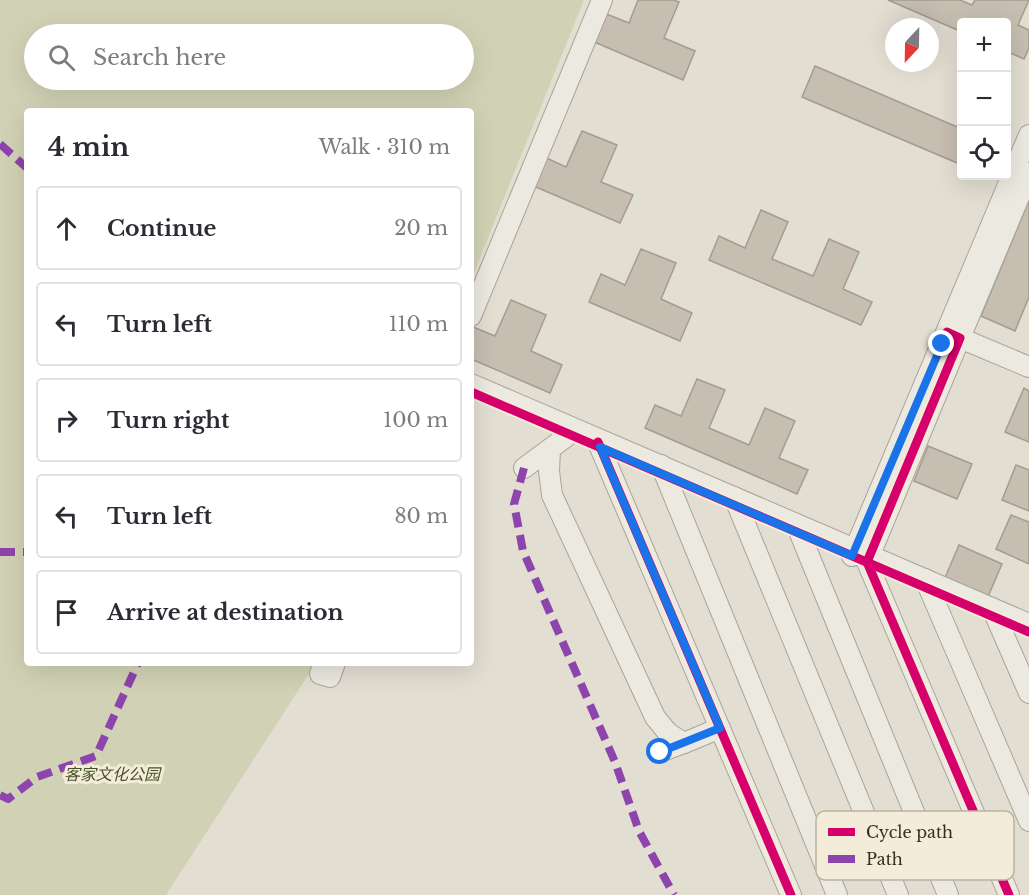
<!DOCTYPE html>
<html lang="en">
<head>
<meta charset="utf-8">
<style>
	:root { --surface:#fff; --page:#f2f2f3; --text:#2b2b33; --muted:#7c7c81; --line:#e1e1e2 }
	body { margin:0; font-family:"Libre Baskerville","Noto Sans SC",serif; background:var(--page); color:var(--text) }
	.controls { position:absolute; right:18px; top:18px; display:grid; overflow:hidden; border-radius:6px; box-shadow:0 6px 24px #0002 }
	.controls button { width:54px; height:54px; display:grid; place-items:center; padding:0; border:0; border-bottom:2px solid var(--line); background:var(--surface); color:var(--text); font:30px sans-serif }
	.compass { position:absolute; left:885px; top:18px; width:54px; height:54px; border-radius:50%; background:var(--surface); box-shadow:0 6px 24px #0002; rotate:202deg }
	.stop { position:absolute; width:18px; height:18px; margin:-14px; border:4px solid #1a73e8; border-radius:50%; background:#fff }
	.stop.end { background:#1a73e8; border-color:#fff; box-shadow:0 2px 6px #0008 }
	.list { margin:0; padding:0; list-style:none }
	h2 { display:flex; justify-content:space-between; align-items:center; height:78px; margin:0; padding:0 24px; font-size:26px }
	h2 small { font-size:20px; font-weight:400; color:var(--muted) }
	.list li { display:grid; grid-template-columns:39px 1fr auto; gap:18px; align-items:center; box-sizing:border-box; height:84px; margin:0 12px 12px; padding:0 12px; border:2px solid var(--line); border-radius:6px }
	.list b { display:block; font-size:22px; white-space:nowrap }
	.list em { font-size:20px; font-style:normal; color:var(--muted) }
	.icon { flex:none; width:33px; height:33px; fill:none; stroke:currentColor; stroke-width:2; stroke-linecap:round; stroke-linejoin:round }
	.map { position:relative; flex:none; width:1029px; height:895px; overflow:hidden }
	.search { position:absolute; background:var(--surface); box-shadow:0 6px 24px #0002; left:24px; top:24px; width:450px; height:66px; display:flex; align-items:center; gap:15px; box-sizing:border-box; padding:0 21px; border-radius:33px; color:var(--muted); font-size:22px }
	.panel { position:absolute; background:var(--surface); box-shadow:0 6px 24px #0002; left:24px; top:108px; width:450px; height:558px; border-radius:6px }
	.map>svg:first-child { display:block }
	.green { fill:#d1d2b5; fill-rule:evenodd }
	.building { fill:#c7beb2; stroke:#a49b91; stroke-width:1.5 }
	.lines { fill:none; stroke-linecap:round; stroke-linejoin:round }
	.street-casing { stroke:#a9a49a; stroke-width:22 }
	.street { stroke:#ece9e1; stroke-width:20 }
	.quiet { stroke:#8e44ad; stroke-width:8; stroke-dasharray:15 8; stroke-linecap:butt }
	.cycleway-casing { stroke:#f3ecd9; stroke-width:13 }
	.cycleway { stroke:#d6006c; stroke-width:9 }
	.route { stroke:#1a73e8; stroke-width:8 }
	.labels { text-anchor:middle; stroke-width:6; stroke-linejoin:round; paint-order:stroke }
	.park-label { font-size:16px; font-style:italic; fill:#47522a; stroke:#f3ecd9 }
	.key { fill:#f3ecd9; stroke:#bbb3a2; stroke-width:1.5 }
	.key-label { font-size:16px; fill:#382d22 }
</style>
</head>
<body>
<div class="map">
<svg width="1029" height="895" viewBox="0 0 1029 895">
	<rect width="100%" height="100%" fill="#e3ded2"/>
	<path class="green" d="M 0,0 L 584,0 L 471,280 L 471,111 L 27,111 L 27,663 L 316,663 L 166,895 L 0,895 ZM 34,34 L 464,34 L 464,80 L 34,80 Z"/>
	<g class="building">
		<path d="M 638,0 L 674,0 L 679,2 L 664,38 L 695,51 L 683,80 L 592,41 L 604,13 L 629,23 Z"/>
		<path d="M 888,0 L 960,0 L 972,5 L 975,0 L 1029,0 L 1018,25 L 1029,30 L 1029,48 L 1024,59 L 1006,51 L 1006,22 L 962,22 L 962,32 Z"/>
		<path d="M 815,66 L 962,129 L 962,165 L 802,97 Z"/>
		<path d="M 582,131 L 617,145 L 601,182 L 633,195 L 620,223 L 529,184 L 542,156 L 566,167 Z"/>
		<path d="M 1029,200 L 1029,297 L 1015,331 L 981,316 Z"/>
		<path d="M 761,210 L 788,222 L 772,259 L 813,276 L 829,239 L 859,252 L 843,289 L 872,302 L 861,325 L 709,260 L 719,236 L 745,248 Z"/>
		<path d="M 641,249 L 676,263 L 661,299 L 692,313 L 680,341 L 589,302 L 601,274 L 625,285 Z"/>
		<path d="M 511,300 L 546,315 L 531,351 L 562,365 L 550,393 L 471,359 L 471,326 L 495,336 Z"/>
		<path d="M 697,379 L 725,390 L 709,428 L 749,445 L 765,408 L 795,421 L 779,458 L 808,470 L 797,494 L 645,428 L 655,405 L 681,416 Z"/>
		<path d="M 1024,388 L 1029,391 L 1029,442 L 1005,432 Z"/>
		<path d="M 928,446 L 972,464 L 957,499 L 914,481 Z"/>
		<path d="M 1016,465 L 1029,470 L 1029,511 L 1002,500 Z"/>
		<path d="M 1011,515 L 1029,522 L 1029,564 L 996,549 Z"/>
		<path d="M 959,545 L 1002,564 L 987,599 L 944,580 Z"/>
	</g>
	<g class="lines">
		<g class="street-casing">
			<g id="street">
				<path d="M 1029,173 L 960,338 L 1029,367"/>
				<path d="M 471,316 L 602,0"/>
				<path d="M 947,332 L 960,338 L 867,562 L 1009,895"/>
				<path d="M 471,384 L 1029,624"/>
				<path d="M 596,438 L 791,895"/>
				<path d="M 550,449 L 549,471 L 552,495 L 655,717 L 668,733 L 684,743 L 720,728"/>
				<path d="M 661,465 L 837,895"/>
				<path d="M 524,468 L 570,434"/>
				<path d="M 734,497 L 898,895"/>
				<path d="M 796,524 L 948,895"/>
				<path d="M 852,556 L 1029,135"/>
				<path d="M 925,579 L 1029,821"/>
				<path d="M 992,608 L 1029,693"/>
				<path d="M 324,663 L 320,674 L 330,677 L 335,663"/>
				<path d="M 660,752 L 684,743"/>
			</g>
		</g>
		<use href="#street" class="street"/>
		<g class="quiet">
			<path d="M 0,144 L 27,168"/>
			<path d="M 524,468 L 514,504 L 523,551 L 615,762 L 639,831 L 674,895"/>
			<path d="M 0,552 L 27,552"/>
			<path d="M 0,795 L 8,799 L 37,777 L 96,756 L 138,663"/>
		</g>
		<g class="cycleway-casing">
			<g id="cycleway">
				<path d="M 947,332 L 960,338 L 867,562 L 1009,895"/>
				<path d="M 471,392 L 1029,632"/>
				<path d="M 598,442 L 791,895"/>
			</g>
		</g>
		<use href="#cycleway" class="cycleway"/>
	</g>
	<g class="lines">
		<path class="route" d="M 660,752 L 720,728 L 600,447 L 852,556 L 942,344"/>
	</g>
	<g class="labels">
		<g class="park-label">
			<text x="112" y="780">客家文化公园</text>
		</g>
	</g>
	<rect x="816" y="811" width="198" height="69" rx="9" class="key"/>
	<rect x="828" y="828" width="27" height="8" fill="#d6006c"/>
	<rect x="828" y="855" width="27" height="8" fill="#8e44ad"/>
	<g class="key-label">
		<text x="866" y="838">Cycle path</text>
		<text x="866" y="865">Path</text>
	</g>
</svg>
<div class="controls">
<button>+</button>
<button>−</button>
<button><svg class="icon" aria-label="locate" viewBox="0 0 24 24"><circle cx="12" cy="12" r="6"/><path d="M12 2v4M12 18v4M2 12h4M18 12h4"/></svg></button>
</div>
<svg class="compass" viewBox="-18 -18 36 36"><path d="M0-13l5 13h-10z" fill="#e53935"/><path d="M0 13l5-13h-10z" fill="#7c7c81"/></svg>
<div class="stop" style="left:660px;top:752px"></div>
<div class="stop end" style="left:942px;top:344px"></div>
<div class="search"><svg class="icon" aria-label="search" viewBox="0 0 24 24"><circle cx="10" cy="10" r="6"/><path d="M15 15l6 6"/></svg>Search here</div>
<section class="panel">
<h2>4 min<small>Walk · 310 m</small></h2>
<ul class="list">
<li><svg class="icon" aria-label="ahead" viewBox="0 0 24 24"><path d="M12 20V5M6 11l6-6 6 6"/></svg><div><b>Continue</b></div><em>20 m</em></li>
<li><svg class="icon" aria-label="left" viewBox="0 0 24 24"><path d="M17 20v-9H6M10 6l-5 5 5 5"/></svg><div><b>Turn left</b></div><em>110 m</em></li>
<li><svg class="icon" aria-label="right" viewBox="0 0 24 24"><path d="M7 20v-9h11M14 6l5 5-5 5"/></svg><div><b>Turn right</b></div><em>100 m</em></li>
<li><svg class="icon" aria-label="left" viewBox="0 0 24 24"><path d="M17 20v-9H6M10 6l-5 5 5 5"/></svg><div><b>Turn left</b></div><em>80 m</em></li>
<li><svg class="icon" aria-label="arrive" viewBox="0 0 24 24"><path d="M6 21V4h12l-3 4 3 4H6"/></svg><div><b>Arrive at destination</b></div></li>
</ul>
</section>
</div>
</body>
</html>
